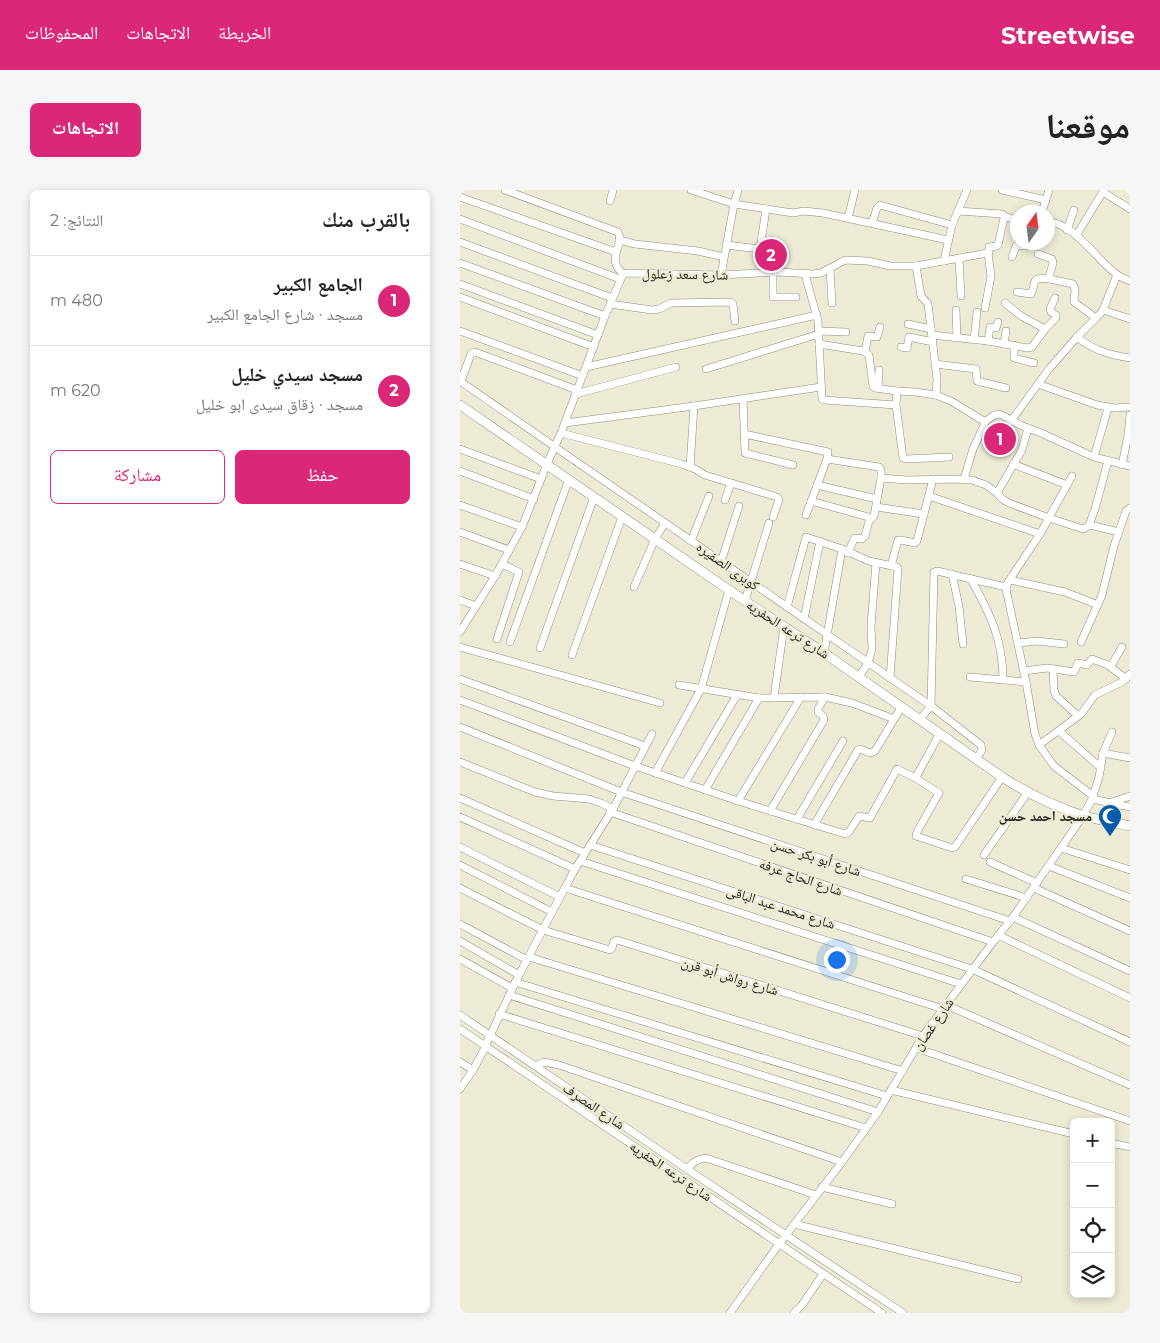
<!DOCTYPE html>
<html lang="ar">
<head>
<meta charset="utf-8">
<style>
	:root { --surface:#fff; --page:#f6f6f6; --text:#222; --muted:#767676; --line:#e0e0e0; --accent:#db2777 }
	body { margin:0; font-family:Montserrat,"Noto Naskh Arabic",sans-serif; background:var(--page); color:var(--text); direction:rtl }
	.controls { position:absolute; right:15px; bottom:15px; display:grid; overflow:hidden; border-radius:8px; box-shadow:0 2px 8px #0003 }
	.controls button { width:45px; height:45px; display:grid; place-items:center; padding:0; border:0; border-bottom:1px solid var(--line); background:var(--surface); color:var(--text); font:25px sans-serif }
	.compass { position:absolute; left:550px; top:15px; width:45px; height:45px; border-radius:50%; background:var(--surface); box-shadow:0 2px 8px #0003; rotate:14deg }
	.you { position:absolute; left:376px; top:769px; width:18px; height:18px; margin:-12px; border:4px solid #fff; border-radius:50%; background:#1a73e8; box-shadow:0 0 0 8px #1a73e833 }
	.badge { display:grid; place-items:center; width:32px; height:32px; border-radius:50%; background:var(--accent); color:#fff; font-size:16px; font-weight:700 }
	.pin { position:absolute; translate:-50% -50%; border:2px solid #fff; box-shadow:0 1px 5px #0006 }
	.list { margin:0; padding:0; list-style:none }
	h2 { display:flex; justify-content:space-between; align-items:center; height:65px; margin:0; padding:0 20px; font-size:21px }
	h2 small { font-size:16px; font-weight:400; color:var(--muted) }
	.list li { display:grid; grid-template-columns:32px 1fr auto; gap:15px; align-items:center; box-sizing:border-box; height:90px; padding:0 20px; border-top:1px solid var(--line) }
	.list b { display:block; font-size:19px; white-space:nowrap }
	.list p { margin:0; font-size:16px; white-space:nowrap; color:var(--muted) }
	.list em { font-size:16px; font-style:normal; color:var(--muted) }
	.actions { display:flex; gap:10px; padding:15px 20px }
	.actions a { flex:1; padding:11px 0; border:1px solid var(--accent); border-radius:8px; text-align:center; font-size:18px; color:var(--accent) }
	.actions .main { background:var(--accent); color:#fff }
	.icon { flex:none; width:28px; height:28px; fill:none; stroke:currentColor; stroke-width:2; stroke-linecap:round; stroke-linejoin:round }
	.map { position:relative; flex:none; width:670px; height:1123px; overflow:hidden; direction:ltr; border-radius:8px }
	header { display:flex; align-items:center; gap:30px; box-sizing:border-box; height:70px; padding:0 25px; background:var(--accent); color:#fff }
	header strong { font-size:24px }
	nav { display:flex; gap:28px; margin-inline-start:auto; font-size:18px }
	.intro { display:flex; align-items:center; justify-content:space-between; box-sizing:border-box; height:120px; padding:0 30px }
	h1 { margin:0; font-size:35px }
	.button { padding:12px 22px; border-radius:8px; background:var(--accent); color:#fff; font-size:18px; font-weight:700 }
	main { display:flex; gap:30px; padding:0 30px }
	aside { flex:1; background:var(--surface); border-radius:8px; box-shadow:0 2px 8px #0003 }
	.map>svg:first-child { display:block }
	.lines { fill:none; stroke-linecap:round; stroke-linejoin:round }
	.minor-casing { stroke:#8e8c78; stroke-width:8 }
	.tertiary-casing { stroke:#8e8c78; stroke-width:10 }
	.minor { stroke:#fff; stroke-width:7 }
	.tertiary { stroke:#fff; stroke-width:9 }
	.labels { text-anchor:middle; stroke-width:5; stroke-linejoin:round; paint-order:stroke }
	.street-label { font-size:14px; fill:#23221a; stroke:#edebd6 }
	.poi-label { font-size:14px; font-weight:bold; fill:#23221a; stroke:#edebd6; text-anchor:end }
</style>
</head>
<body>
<header>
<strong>Streetwise</strong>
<nav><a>الخريطة</a><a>الاتجاهات</a><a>المحفوظات</a></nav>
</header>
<div class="intro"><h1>موقعنا</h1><a class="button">الاتجاهات</a></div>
<main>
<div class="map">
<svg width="670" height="1123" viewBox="0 0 670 1123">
	<rect width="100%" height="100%" fill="#edebd6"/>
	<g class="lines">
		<g class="minor-casing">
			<g id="minor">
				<path d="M 45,0 L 158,42 C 164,52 152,63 156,74 C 157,78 160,81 163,84"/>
				<path d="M 231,0 L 274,14 L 333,23 L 344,21 L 363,23 L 488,50"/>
				<path d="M 542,0 L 586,10"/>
				<path d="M 643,2 L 670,19"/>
				<path d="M 0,7 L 156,62"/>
				<path d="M 150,11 L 153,0"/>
				<path d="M 498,21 L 542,24 L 546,27"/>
				<path d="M 582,22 L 589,0"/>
				<path d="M 388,28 L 395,0"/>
				<path d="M 0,29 L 160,89"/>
				<path d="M 588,32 C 613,32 637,70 656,84 C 660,87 665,89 670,91"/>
				<path d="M 412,33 L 417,18 L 420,15 L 492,35"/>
				<path d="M 607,40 L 614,20"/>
				<path d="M 616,46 L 644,0"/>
				<path d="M 159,50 L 175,54 L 238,61 L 264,67"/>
				<path d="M 0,52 L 152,108"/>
				<path d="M 266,55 L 300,59 L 306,19"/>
				<path d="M 578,64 L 592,69 L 593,73 L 589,87 L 590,89 L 613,94 L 615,99 L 614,112 L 636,128"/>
				<path d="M 552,67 L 556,56 L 566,56 L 569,52"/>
				<path d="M 499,68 L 501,106"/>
				<path d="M 484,71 L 492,35 L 507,0"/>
				<path d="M 0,73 L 145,126"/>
				<path d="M 456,76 L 461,106 L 468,114 L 477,189 L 476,205"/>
				<path d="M 370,79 L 372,113"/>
				<path d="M 313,82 L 313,107 L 336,107"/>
				<path d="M 345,84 L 358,131 L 362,209 L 364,210 L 436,215"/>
				<path d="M 261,85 L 274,14 L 278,0"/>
				<path d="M 0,94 L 138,145"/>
				<path d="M 557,102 L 571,104 C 578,91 568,87 590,89"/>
				<path d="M 0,107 L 134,157"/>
				<path d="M 545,113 L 561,126 L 585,139"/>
				<path d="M 150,114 L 192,120 L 199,119 L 211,113 L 270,112 L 273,114 L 275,131"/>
				<path d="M 525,118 L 531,86 L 528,63"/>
				<path d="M 496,120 L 497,147"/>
				<path d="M 643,120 L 670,129"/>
				<path d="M 448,134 L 471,139"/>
				<path d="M 0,141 L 123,186"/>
				<path d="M 359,141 L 386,142"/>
				<path d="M 472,145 L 528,151 L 567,158 L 572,157 L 585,139 L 596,128 L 596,125 L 591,122 L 590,119 L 595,108"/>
				<path d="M 617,147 C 633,160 650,165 670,168"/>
				<path d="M 514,150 L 517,122"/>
				<path d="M 528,151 L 530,137 L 536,138 L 538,132"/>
				<path d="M 359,154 L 403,161 L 409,165 L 413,196 L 415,198 L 437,201 L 455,202 L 476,205 L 491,211 L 522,230 L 526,231 L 534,225 L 540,224 L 560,235 L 581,243 L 634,267 L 670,276"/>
				<path d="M 544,154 L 546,141"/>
				<path d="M 554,155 L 554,168 L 574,173"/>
				<path d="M 441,157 L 447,158 L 449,147 L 473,152"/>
				<path d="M 405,162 L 408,146 L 417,147 L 420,137"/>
				<path d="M 475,174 L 516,179 L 517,191 L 546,198"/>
				<path d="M 126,177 L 357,125"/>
				<path d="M 246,179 L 359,144"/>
				<path d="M 0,191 L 95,257 L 471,516 L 521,555 L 522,560 L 517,568"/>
				<path d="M 1,191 L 11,164 L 15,162 L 117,200"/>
				<path d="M 578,194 L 637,215 L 655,218 L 670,217"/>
				<path d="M 418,198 L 419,180"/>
				<path d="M 437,201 L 436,215 L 443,268 L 446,269 L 489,267"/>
				<path d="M 116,204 L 216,177"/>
				<path d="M 283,209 L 285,263 L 333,275"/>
				<path d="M 551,231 L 589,179 L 617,147 L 640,124 L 643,120 L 657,85"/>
				<path d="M 105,233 L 234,216 L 361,197"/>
				<path d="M 101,243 L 222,274 L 235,279 L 245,285 L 317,307 L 319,310 L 313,327"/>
				<path d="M 284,244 L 368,262 L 367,269 L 346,325"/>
				<path d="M 0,259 L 81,289"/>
				<path d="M 634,267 L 648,218"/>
				<path d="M 367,269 L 419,277 L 421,280 L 421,288 L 414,326 L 409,331 L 405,346 L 402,349 L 395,348 L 394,349 L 388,363"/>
				<path d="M 553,274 L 607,295"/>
				<path d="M 662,275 L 668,245 L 670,225"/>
				<path d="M 230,277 L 234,216"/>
				<path d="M 0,281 L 74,309"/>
				<path d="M 612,286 L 580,344 L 548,392 L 546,399 L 566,492 L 575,544 L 579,555 L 594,576 L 633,606"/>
				<path d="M 421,288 L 447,290 L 495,289 L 512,290 L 526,295 L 537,303 L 542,309 L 549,313 L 589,328 L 623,339 L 630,335 L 659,342"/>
				<path d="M 504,289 L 513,259 L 526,231"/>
				<path d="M 357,295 L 417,309"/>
				<path d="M 537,303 L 562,260 L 568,238"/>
				<path d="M 469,306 L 580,344"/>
				<path d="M 265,310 L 271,293"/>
				<path d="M 351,311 L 412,328"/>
				<path d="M 0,315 L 62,337"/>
				<path d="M 416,317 L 464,324"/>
				<path d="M 629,335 L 635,319 L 648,271"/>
				<path d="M 0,342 L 49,360"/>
				<path d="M 231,351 L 249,306"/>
				<path d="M 261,372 L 279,316"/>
				<path d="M 0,374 L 35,386"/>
				<path d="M 431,376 L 438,350 L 441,350 L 455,353 L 457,351 L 473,289"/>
				<path d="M 492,384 L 499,416 L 503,454"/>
				<path d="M 511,389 C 530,424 543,449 543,490"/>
				<path d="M 550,390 L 605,402 L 638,415"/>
				<path d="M 174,397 L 195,349 L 205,333"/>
				<path d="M 0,410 L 16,416"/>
				<path d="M 285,411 L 309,333"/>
				<path d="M 327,417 L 346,347 L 382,359 L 409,371 L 437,377 L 438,379 L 430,488"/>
				<path d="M 344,429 L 360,351"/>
				<path d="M 0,442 L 35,386 L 62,337 L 87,274 L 101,243 L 145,126 L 163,84 L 168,83 L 261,85 L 318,82 L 353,84 L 361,83 L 385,70 L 408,71 L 430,76 L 456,76 L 527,63 L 529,62 L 529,57 L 537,56 L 538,55 L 544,28 L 546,27 L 558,30"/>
				<path d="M 37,449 L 59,382 L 42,374"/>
				<path d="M 50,452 L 109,289"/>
				<path d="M 621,452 L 642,405 L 654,356 L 666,321 L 670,318"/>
				<path d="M 558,453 L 577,451 L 604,454"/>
				<path d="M 0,457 L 200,513"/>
				<path d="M 80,458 L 134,307"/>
				<path d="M 364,463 L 382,359"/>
				<path d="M 112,465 L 162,327"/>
				<path d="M 651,476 L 662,457"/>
				<path d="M 593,479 L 594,500 L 596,506 L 618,526"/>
				<path d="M 564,481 L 587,478 L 614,482 L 618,473 L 627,475 L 632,469 L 648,475 L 666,489"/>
				<path d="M 399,487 L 408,473 L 412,459 L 411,436 L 416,373"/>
				<path d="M 510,487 L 566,492"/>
				<path d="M 0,489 L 185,556"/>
				<path d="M 219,495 L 299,508 L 365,507 L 392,513 L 434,529"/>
				<path d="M 314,508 L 324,436"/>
				<path d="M 0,510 L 175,576 L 278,611 L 385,644 L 389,642 L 399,626 L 410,628 L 437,579 L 454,587 L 456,587 L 480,543"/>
				<path d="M 460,529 L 471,516 L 474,382 L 477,381 L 546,397"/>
				<path d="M 0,537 L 161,602 L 550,731"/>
				<path d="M 599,541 L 641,578"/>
				<path d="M 579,555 L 621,524 L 635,505 L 662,492 L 670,484"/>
				<path d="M 643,563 L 670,568"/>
				<path d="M 0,572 L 75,602 L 93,606 L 129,609 L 141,613 L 153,619"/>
				<path d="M 195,583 L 241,499 L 269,400"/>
				<path d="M 454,587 L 479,603 L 457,642 L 456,646 L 492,658 L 495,657 L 542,587"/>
				<path d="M 225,593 L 277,505"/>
				<path d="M 245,600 L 299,508"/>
				<path d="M 0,608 L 125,663"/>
				<path d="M 632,609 L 670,617"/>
				<path d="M 278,611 L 341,507"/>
				<path d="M 649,613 L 670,606"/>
				<path d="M 310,621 L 364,530 L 363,526 L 358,522 L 358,519 L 365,507"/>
				<path d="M 150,622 L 533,752"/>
				<path d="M 0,627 L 115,679"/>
				<path d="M 337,629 L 383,551"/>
				<path d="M 354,635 L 398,560 L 400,559 L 410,563 L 415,561 L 442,516"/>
				<path d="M 130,655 L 512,779 L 670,852"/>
				<path d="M 0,657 L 100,707"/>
				<path d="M 601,658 L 670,680"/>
				<path d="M 524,665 L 568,602"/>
				<path d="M 120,671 L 501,794"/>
				<path d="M 530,672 L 577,693"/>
				<path d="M 0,675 L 92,722"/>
				<path d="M 589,676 L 670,708"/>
				<path d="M 506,689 L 567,708"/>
				<path d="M 0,698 L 83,740 L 150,760 L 152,758 L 154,751 L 157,750 L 463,846"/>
				<path d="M 105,698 L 483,819"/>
				<path d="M 574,698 L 670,741"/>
				<path d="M 553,727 L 670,781"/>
				<path d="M 0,734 L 67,770"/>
				<path d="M 538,745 L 670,808"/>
				<path d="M 0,751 L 59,785"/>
				<path d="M 69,767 L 443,881"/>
				<path d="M 0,769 L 52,798"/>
				<path d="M 55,792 L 427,906"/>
				<path d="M 49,805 L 418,922"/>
				<path d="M 486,815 L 670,895"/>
				<path d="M 39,824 L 406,938"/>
				<path d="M 0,825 L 227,979 L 443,1123"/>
				<path d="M 0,839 L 422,1123"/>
				<path d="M 25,856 L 59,785 L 100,707 L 115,679 L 153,619 L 192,544"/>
				<path d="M 456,858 L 670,931"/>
				<path d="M 0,872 L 13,880"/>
				<path d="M 76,876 L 84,872 L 99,875 L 382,972"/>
				<path d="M 0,899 L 13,880 L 26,856"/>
				<path d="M 431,900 L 614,944"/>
				<path d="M 651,953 L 670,957"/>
				<path d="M 227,979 C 233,972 237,969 246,968 L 356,1005"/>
				<path d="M 362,997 L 432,1014"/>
				<path d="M 334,1034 L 558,1089"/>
				<path d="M 270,1123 L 319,1054 L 382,972 L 418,922 L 463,846 L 533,752 L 553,727 L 623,626 L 632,609 L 639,587 L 643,563 L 652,542"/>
				<path d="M 334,1123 L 342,1115 L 363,1084"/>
			</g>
		</g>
		<g class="tertiary-casing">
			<path id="tertiary" d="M 0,215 L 285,411 L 364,463 L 542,587 C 567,603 595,617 624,626 C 639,630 655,633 670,636"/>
		</g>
		<use href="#minor" class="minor"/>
		<use href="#tertiary" class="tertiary"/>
	</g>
	<defs>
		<g id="mosque-pin" transform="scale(1.25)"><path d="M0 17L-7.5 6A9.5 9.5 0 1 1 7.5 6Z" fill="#055caa" stroke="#edebd6"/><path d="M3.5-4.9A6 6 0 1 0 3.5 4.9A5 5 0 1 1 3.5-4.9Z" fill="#fff"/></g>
	</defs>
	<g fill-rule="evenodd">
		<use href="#mosque-pin" x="650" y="626"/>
	</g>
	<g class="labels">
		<g class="street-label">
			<text transform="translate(225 84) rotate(1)" y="5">شارع سعد زعلول</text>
			<text transform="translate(268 376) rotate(35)" y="5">كوبرى الصفيره</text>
			<text transform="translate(328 439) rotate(33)" y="5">شارع ترعه الحفريه</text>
			<text transform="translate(356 667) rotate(18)" y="5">شارع أبو بكر حسن</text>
			<text transform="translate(341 687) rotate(19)" y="5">شارع الحاج عرفه</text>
			<text transform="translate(321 717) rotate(18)" y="5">شارع محمد عبد الباقى</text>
			<text transform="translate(270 786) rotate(17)" y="5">شارع رواش أبو قرن</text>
			<text transform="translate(473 834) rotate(-55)" y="5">شارع غصان</text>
			<text transform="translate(134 916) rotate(34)" y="5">شارع المصرف</text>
			<text transform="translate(211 981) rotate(34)" y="5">شارع ترعه الحفريه</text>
		</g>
		<g class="poi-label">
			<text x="632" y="631">مسجد احمد حسن</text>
		</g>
	</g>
</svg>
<div class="controls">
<button>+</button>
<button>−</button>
<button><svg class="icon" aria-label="locate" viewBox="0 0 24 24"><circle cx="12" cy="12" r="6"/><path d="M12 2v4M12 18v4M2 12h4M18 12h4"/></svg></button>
<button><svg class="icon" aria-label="layers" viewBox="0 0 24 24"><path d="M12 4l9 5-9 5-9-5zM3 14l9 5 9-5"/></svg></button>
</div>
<svg class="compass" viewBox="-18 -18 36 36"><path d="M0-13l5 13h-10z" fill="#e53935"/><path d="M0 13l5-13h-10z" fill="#767676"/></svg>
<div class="you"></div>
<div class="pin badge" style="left:540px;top:249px">1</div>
<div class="pin badge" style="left:311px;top:65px">2</div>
</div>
<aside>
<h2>بالقرب منك<small>النتائج: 2</small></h2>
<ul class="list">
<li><span class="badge">1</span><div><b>الجامع الكبير</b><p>مسجد · شارع الجامع الكبير</p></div><em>480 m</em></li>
<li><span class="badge">2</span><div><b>مسجد سيدي خليل</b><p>مسجد · زقاق سيدى ابو خليل</p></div><em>620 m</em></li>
</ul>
<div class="actions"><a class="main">حفظ</a><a>مشاركة</a></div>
</aside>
</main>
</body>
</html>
